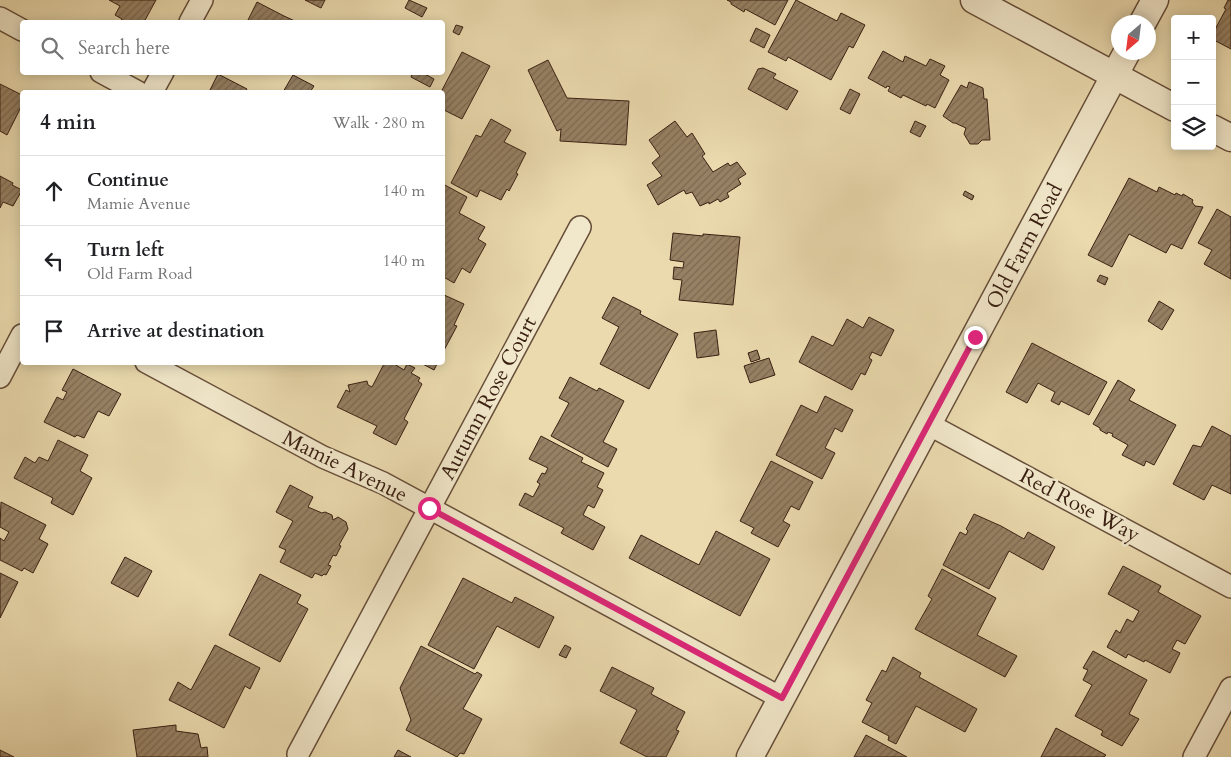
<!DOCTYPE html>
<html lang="en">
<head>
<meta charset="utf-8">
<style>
	:root { --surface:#fff; --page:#f2f2f2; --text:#202124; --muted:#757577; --line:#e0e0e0 }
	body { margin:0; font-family:Cardo,serif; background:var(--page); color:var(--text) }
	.controls { position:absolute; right:15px; top:15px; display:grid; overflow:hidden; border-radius:5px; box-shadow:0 2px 12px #0003 }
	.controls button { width:45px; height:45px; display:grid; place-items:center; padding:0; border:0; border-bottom:1px solid var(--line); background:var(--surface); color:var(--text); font:25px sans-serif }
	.compass { position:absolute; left:1111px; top:15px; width:45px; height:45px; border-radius:50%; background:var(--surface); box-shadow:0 2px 12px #0003; rotate:208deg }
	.stop { position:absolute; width:15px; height:15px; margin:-11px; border:4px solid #db2777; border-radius:50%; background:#fff }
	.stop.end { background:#db2777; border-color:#fff; box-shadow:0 1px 5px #0008 }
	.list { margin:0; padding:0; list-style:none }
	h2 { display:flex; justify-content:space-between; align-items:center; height:65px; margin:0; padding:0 20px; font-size:21px }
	h2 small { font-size:16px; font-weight:400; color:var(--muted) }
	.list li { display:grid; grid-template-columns:32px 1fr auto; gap:15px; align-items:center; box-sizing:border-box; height:70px; padding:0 20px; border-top:1px solid var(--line) }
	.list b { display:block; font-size:19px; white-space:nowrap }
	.list p { margin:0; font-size:16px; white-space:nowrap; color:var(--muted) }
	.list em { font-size:16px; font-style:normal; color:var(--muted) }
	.icon { flex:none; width:28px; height:28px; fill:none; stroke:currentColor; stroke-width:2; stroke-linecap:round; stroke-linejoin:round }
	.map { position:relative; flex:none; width:1231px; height:757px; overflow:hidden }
	.search { position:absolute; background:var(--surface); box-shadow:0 2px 12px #0003; left:20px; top:20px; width:425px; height:55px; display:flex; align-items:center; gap:12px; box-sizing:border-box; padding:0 18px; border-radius:5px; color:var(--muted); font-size:19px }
	.panel { position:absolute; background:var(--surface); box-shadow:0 2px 12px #0003; left:20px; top:90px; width:425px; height:275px; border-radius:5px }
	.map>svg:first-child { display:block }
	.building { fill:url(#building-hatch); stroke:#3a2013 }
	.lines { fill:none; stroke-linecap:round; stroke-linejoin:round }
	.minor-casing { stroke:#664e3a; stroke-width:24 }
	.tertiary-casing { stroke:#664e3a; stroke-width:29 }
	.minor { stroke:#f1e7ca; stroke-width:21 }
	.tertiary { stroke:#f1e7ca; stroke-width:26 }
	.route { stroke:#db2777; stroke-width:6 }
	.labels { text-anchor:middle; stroke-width:5; stroke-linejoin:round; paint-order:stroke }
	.street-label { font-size:21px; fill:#3a2013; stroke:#f1e7ca }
</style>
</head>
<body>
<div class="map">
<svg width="1231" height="757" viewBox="0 0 1231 757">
	<defs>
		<pattern id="building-hatch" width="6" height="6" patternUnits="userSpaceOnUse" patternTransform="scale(1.25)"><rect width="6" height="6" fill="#968164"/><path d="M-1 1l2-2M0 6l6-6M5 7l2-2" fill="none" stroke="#7b6951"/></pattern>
	</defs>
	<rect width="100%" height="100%" fill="#eadaae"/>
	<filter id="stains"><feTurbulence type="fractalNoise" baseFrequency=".004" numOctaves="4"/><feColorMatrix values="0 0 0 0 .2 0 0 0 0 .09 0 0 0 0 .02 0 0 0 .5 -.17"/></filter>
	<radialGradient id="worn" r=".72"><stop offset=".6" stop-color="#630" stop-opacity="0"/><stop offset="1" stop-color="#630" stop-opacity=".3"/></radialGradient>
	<g class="building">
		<path d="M 109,0 L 156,0 L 144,22 L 120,22 L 122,19 L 115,15 L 120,6 Z"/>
		<path d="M 305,0 L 325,0 L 321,8 Z"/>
		<path d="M 409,0 L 427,8 L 422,17 L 405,8 Z"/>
		<path d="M 727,0 L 788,0 L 775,25 L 745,9 L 744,12 L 731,4 L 731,2 Z"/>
		<path d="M 796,0 L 837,21 L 841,13 L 865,25 L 853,48 L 849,46 L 831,80 L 788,57 L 786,61 L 768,52 Z"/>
		<path d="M 1228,0 L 1231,0 L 1231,49 L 1212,39 L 1212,35 L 1226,9 L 1224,8 Z"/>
		<path d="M 257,2 L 284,16 L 297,22 L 247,22 Z"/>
		<path d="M 456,25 L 463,27 L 459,35 L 453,32 Z"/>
		<path d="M 756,28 L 770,35 L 764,48 L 750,41 Z"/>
		<path d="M 883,51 L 903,62 L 905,56 L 926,66 L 930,59 L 945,66 L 940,75 L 949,80 L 935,108 L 927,104 L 926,106 L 903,95 L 901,98 L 888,91 L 890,87 L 887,86 L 886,88 L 868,78 Z"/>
		<path d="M 462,52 L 490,66 L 462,119 L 442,109 L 442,92 L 441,92 Z"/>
		<path d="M 548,60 L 567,98 L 629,101 L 626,145 L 560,141 L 561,129 L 557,131 L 528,70 Z"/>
		<path d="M 763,68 L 776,74 L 773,78 L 798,91 L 787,110 L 748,89 L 758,69 Z"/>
		<path d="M 413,72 L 421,72 L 434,79 L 430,87 L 411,77 Z"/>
		<path d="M 218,74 L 247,89 L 245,92 L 247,92 L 209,92 Z"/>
		<path d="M 293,75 L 314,86 L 310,92 L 283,92 Z"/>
		<path d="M 969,82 L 983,88 L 984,99 L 987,99 L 990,140 L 982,140 L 978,144 L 970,144 L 964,134 L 966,128 L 955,123 L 953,123 L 943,116 L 961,85 L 967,88 Z"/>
		<path d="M 0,84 L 22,95 L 22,105 L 7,135 L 0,131 Z"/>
		<path d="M 850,89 L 860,94 L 850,114 L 840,109 Z"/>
		<path d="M 491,119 L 511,130 L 504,142 L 526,153 L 516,173 L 518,174 L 509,191 L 507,189 L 501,200 L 480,190 L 477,197 L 451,183 L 476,135 L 481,137 Z"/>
		<path d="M 675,121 L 687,137 L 692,133 L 705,154 L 702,156 L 713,172 L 728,163 L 730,166 L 737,162 L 746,174 L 738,179 L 741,184 L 727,193 L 729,197 L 720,202 L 718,199 L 709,204 L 709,202 L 700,206 L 692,192 L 686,194 L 684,190 L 658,205 L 647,185 L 662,176 L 652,163 L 660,156 L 649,140 Z"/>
		<path d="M 915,121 L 926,126 L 920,137 L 910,132 Z"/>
		<path d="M 0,176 L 13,183 L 12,185 L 22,190 L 13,206 L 3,202 L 0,208 Z"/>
		<path d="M 1129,178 L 1157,192 L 1159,187 L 1175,195 L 1176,193 L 1182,196 L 1183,194 L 1193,200 L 1192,202 L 1195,206 L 1203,207 L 1182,249 L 1171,244 L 1166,253 L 1129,234 L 1112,267 L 1088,255 Z"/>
		<path d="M 443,184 L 467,197 L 459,213 L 485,227 L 478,239 L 486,244 L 470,273 L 462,268 L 454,283 L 442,276 Z"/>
		<path d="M 965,191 L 974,196 L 972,200 L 963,195 Z"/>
		<path d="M 1217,209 L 1231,217 L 1231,279 L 1204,264 L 1212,250 L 1198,243 Z"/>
		<path d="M 673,233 L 703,236 L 703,234 L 740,237 L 733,305 L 679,300 L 682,280 L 673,279 L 674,267 L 683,268 L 684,262 L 670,260 Z"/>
		<path d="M 1100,275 L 1108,278 L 1105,285 L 1097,281 Z"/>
		<path d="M 442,294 L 464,304 L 454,325 L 457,326 L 442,354 Z"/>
		<path d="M 613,297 L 641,311 L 640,314 L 678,334 L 649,389 L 600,364 L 619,327 L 602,318 Z"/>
		<path d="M 1159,301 L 1174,310 L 1162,330 L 1148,321 Z"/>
		<path d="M 869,317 L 894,330 L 881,356 L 872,352 L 869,358 L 872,360 L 865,375 L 861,373 L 852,390 L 799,362 L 812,336 L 833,346 L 847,319 L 863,328 Z"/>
		<path d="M 716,330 L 719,355 L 697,358 L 694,333 Z"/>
		<path d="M 1032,343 L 1107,382 L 1089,415 L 1061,401 L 1059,405 L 1051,401 L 1055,392 L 1038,383 L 1027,403 L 1006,392 Z"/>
		<path d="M 757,350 L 760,359 L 751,362 L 748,353 Z"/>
		<path d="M 769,358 L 775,375 L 750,383 L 744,366 Z"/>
		<path d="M 385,362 L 391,362 L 404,370 L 407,364 L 415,368 L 411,373 L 420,378 L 418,381 L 422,384 L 404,419 L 408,422 L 396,445 L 373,433 L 377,426 L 337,407 L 346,390 L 350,392 L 348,385 L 367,381 L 368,385 L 372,387 Z"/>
		<path d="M 419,362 L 438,362 L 434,370 Z"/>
		<path d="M 73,369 L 121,394 L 109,416 L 98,411 L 84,438 L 77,435 L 75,437 L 44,422 L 57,397 L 63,400 L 67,392 L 62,390 Z"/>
		<path d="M 570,377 L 597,391 L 599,388 L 624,401 L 603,442 L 617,449 L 608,467 L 551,436 L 569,403 L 559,398 Z"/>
		<path d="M 1118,380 L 1135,390 L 1129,400 L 1176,425 L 1154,465 L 1146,461 L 1144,466 L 1122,455 L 1128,445 L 1112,436 L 1113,434 L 1108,432 L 1107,434 L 1100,430 L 1100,428 L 1093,424 Z"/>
		<path d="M 825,396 L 853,410 L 842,432 L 835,428 L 825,448 L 835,453 L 822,479 L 776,455 L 801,405 L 817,413 Z"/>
		<path d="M 1212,426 L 1231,436 L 1231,494 L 1212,485 L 1204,500 L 1173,484 L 1193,445 L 1201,447 Z"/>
		<path d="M 541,436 L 583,458 L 581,462 L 604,473 L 597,487 L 603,490 L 594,508 L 588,505 L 583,515 L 605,527 L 593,550 L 561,533 L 564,528 L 519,505 L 525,493 L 533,497 L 540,484 L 537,482 L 542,473 L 545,474 L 548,468 L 529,459 Z"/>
		<path d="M 58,440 L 88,455 L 80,471 L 92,478 L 73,515 L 51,503 L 53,498 L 14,478 L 25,457 L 35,463 L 39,457 L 48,461 Z"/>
		<path d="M 771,461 L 813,482 L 799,510 L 791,506 L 783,521 L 790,525 L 778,547 L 751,533 L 754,528 L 740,521 Z"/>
		<path d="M 290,485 L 313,497 L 308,507 L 322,513 L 325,512 L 332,515 L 333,520 L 338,517 L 346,522 L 348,529 L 339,545 L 341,546 L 336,556 L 333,555 L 328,565 L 331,566 L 326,575 L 324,574 L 322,576 L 315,573 L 312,578 L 280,562 L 286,550 L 279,547 L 293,521 L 276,512 Z"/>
		<path d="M 1,502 L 46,525 L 39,539 L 48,544 L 33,573 L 24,568 L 22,571 L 0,560 L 0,538 L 4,541 L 9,532 L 0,527 Z"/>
		<path d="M 974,514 L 1001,526 L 1024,539 L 1028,532 L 1055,547 L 1043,570 L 1009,551 L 989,589 L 943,565 L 960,532 L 966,535 L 968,531 L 966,529 Z"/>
		<path d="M 716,531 L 770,559 L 740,616 L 629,558 L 641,535 L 699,565 Z"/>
		<path d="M 125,557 L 152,571 L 138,597 L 111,583 Z"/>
		<path d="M 1123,566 L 1161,586 L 1158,592 L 1201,616 L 1185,644 L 1177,640 L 1172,649 L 1180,653 L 1170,673 L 1145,660 L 1144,662 L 1128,654 L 1126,658 L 1107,647 L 1116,630 L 1120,633 L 1127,619 L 1133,622 L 1139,611 L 1108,594 Z"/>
		<path d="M 942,569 L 996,598 L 977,635 L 1017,656 L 1005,677 L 915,629 L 932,599 L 928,596 Z"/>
		<path d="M 0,573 L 18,582 L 0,618 Z"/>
		<path d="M 260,574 L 301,595 L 297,603 L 308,609 L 280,662 L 229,635 Z"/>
		<path d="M 463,578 L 512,603 L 515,597 L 554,617 L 539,648 L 497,626 L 474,669 L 428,645 Z"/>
		<path d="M 215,645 L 260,668 L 250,689 L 245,686 L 224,728 L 169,700 L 178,682 L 191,690 Z"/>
		<path d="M 565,645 L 571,648 L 566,658 L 559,655 Z"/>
		<path d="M 421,646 L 475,674 L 477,672 L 482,675 L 463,709 L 482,719 L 464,754 L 460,753 L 457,757 L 406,730 L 411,720 L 400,688 Z"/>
		<path d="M 1093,651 L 1147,680 L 1129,714 L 1139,719 L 1122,746 L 1101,735 L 1103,731 L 1075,716 L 1092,685 L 1083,680 L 1088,670 L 1083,668 Z"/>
		<path d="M 893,657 L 921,673 L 919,677 L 977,709 L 965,732 L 916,706 L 896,744 L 888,740 L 889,736 L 862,722 L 872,703 L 866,700 L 882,670 L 886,672 Z"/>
		<path d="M 612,667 L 654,688 L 651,694 L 685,712 L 676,730 L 679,731 L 666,757 L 647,757 L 620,743 L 637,710 L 600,691 Z"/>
		<path d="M 176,725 L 176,731 L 198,734 L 201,748 L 207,747 L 208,757 L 137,757 L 133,730 Z"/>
		<path d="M 1056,728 L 1106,755 L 1104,757 L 1041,757 Z"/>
		<path d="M 866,735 L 907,757 L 854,757 Z"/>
		<path d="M 0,750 L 14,757 L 0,757 Z"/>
		<path d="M 398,750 L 411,757 L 394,757 Z"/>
	</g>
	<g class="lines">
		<g class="minor-casing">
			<g id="minor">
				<path d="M 0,18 L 22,30"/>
				<path d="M 190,22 L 202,0"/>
				<path d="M 101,72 L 138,92"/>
				<path d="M 152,92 L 163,72"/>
				<path d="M 146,362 L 323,457 L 383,483 L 781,698"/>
				<path d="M 0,377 L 22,335"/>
				<path d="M 928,424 L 1231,587"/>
				<path d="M 298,754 L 580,227"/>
				<path d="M 1194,757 L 1231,688"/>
			</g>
		</g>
		<g class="tertiary-casing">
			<g id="tertiary">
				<path d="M 974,0 L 1175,108"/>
				<path d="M 1143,22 L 1155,0"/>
				<path d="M 1212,128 L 1231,138"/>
				<path d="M 750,757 L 1127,52"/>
			</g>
		</g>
		<use href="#minor" class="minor"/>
		<use href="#tertiary" class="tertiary"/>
	</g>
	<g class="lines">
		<path class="route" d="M 429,508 L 782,698 L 975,337"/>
	</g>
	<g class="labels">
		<g class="street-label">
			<text transform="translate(1024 246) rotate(-62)" y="7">Old Farm Road</text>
			<text transform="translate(488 398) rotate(-62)" y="7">Autumn Rose Court</text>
			<text transform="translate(345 466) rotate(26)" y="7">Mamie Avenue</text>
			<text transform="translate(1080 505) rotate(28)" y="7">Red Rose Way</text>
		</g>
	</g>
	<rect width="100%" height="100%" filter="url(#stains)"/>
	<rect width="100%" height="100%" fill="url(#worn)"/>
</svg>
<div class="controls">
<button>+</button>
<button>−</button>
<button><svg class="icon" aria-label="layers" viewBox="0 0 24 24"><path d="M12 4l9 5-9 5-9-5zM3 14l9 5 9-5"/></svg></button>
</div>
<svg class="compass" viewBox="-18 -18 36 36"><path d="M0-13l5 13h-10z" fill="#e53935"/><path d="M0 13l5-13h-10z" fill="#757577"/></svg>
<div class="stop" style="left:429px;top:508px"></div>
<div class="stop end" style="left:975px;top:337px"></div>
<div class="search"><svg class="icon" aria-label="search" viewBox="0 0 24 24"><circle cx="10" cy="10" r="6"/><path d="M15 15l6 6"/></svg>Search here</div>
<section class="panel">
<h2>4 min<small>Walk · 280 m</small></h2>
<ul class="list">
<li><svg class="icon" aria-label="ahead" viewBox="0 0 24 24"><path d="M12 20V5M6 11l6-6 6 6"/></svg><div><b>Continue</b><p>Mamie Avenue</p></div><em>140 m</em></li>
<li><svg class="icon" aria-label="left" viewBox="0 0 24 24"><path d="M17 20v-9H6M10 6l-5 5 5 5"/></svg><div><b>Turn left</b><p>Old Farm Road</p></div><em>140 m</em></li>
<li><svg class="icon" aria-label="arrive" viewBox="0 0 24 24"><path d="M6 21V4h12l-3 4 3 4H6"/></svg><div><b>Arrive at destination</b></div></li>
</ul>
</section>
</div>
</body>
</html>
